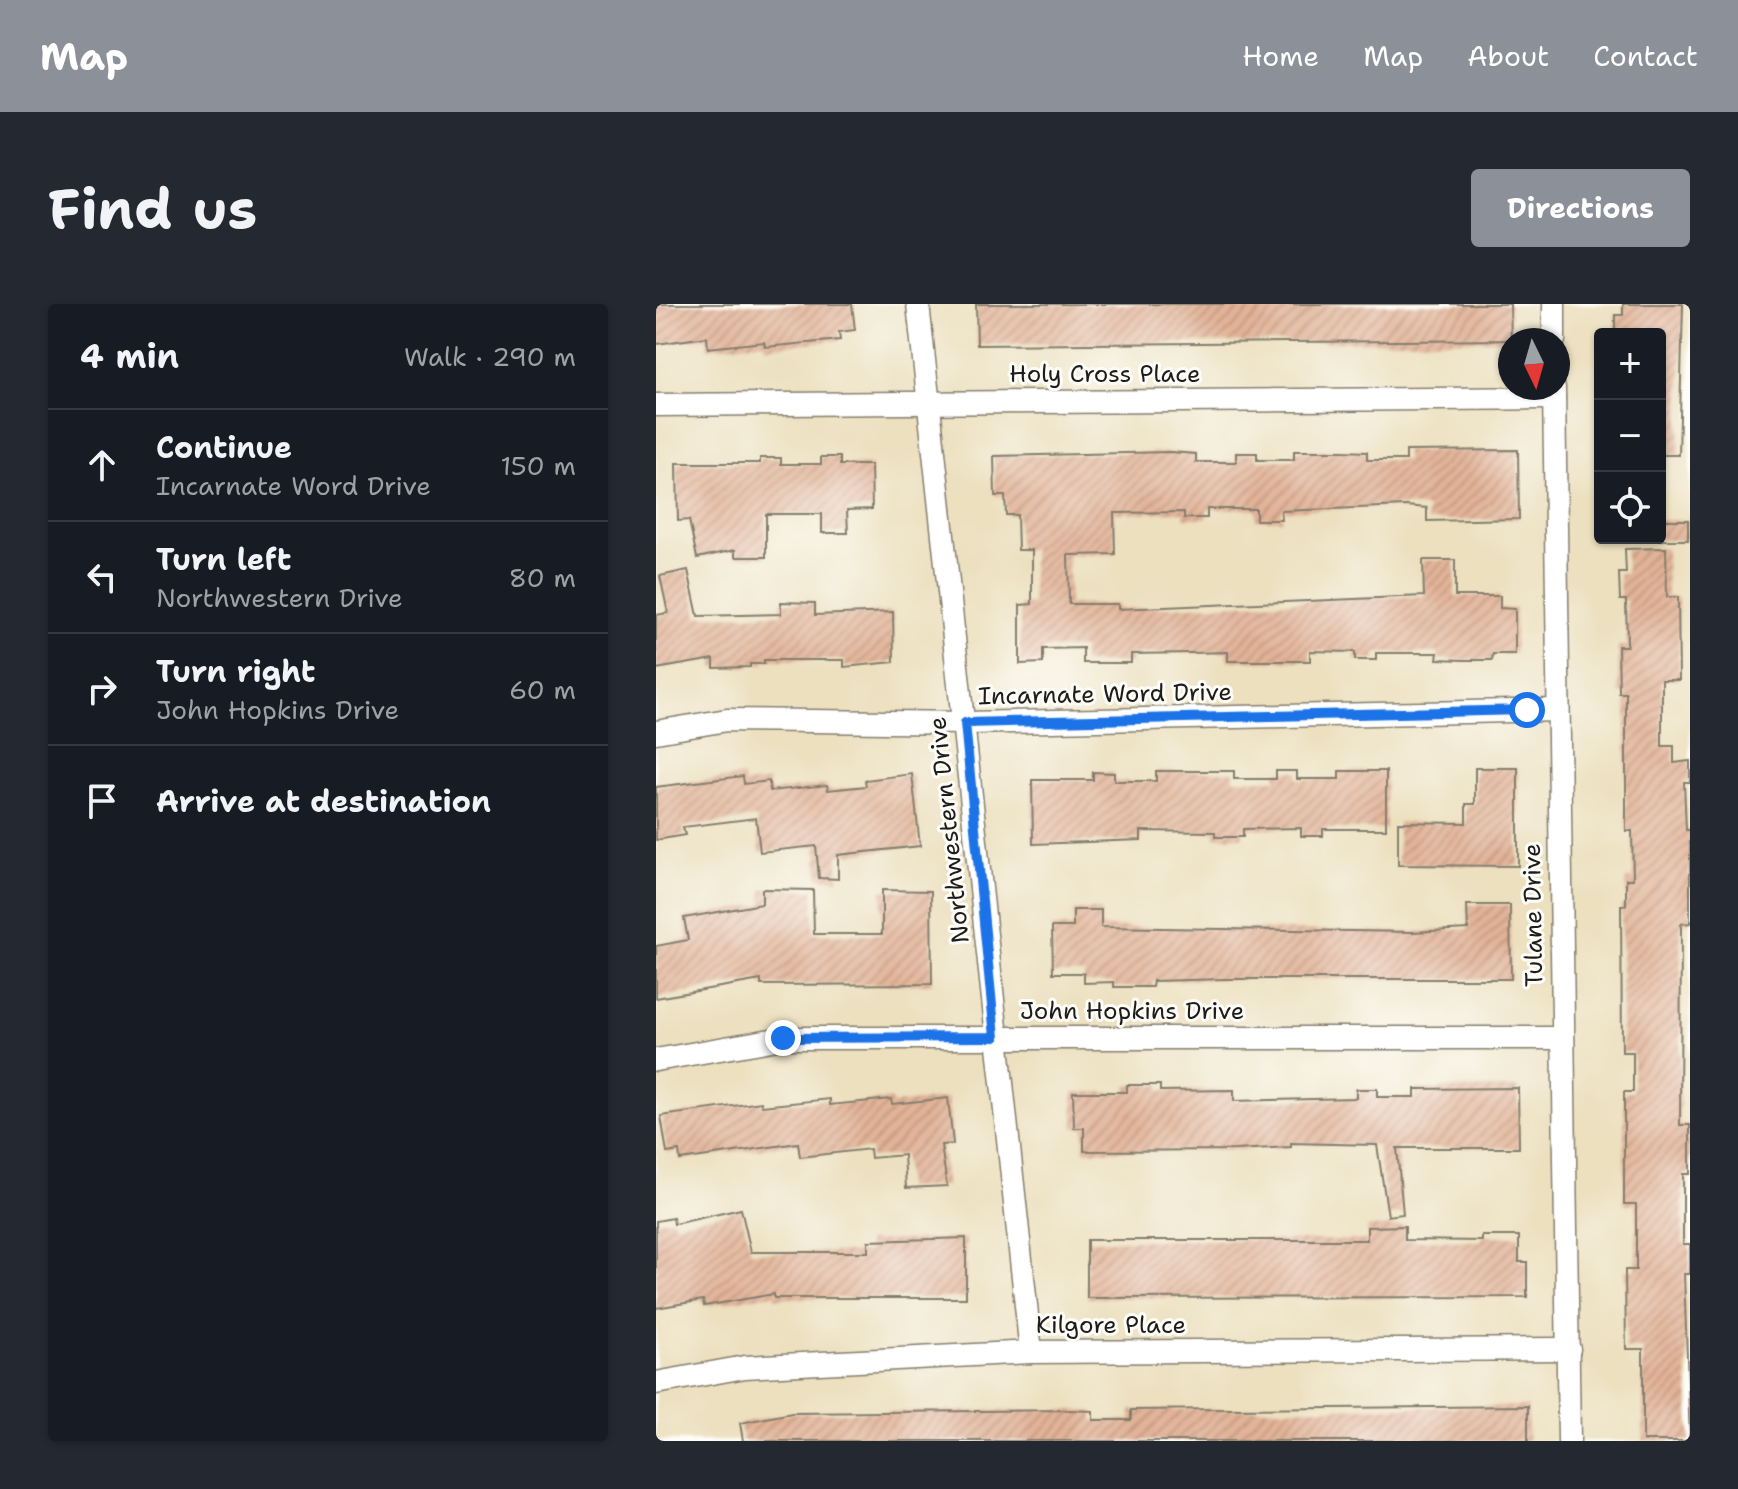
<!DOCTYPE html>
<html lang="en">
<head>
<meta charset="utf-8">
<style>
	:root { --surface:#171b24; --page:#242831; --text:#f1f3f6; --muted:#9ea1a6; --line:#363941; --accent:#8c9099 }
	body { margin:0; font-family:"Shantell Sans",sans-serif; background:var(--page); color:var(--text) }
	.controls { position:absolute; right:24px; top:24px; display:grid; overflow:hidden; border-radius:8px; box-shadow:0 2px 6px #0004 }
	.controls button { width:72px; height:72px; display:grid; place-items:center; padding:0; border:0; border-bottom:2px solid var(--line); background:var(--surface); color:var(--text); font:40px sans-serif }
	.compass { position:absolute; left:842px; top:24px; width:72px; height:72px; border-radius:50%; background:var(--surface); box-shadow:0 2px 6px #0004; rotate:175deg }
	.stop { position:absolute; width:24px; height:24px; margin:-18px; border:6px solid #1a73e8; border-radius:50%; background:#fff }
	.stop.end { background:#1a73e8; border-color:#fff; box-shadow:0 2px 8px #0008 }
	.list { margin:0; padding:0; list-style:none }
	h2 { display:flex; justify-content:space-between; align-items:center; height:104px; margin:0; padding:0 32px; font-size:34px }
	h2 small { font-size:26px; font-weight:400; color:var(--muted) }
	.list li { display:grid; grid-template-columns:52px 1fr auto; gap:24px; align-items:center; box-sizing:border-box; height:112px; padding:0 32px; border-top:2px solid var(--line) }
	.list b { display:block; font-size:30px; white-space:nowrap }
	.list p { margin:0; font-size:26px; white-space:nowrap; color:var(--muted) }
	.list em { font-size:26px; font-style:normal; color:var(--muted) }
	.icon { flex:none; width:44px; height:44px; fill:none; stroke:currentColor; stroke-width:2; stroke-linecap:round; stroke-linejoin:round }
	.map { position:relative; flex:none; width:1034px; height:1137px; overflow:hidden; border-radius:8px }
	header { display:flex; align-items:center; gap:48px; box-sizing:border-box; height:112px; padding:0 40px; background:var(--accent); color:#fff }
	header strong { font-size:38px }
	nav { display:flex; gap:44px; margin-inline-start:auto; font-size:28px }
	.intro { display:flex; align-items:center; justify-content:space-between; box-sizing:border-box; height:192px; padding:0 48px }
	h1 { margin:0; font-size:56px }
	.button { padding:20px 36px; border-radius:8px; background:var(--accent); color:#fff; font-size:28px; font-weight:700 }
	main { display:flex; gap:48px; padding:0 48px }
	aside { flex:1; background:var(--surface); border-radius:8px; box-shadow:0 2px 6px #0004 }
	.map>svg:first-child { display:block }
	.building { fill:url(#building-hatch) }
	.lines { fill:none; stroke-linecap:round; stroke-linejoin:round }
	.street-casing { stroke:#847e6e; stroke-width:25 }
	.street { stroke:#fff; stroke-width:22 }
	.route { stroke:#1a73e8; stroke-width:10 }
	.labels { text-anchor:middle; stroke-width:6; stroke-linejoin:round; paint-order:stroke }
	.street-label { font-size:24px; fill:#1c1c1c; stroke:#fdfcf7 }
</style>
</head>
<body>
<header>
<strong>Map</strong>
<nav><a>Home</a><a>Map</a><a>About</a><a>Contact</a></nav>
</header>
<div class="intro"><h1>Find us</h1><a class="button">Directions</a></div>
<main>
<aside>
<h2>4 min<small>Walk · 290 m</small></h2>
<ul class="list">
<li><svg class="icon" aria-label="ahead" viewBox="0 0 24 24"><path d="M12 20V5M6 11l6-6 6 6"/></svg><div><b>Continue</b><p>Incarnate Word Drive</p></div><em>150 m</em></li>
<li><svg class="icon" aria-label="left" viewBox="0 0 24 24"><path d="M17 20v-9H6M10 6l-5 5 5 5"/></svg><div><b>Turn left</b><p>Northwestern Drive</p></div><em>80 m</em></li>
<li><svg class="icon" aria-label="right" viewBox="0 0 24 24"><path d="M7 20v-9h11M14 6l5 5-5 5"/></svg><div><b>Turn right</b><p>John Hopkins Drive</p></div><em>60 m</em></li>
<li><svg class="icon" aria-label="arrive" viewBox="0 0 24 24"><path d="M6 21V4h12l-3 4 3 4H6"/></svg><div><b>Arrive at destination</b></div></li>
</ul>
</aside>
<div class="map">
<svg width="1034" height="1137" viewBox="0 0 1034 1137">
	<defs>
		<pattern id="building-hatch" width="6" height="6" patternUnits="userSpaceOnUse" patternTransform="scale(2)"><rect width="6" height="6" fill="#e2b397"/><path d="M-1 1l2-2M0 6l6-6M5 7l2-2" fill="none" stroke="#c19982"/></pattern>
	</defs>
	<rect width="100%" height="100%" fill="#fdfcf7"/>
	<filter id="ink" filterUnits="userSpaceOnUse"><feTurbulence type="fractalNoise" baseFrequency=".0125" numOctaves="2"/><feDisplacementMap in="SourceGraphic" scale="16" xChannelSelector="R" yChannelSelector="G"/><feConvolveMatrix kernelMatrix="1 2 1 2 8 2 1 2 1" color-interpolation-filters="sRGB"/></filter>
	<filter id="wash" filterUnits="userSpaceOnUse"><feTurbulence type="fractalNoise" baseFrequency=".006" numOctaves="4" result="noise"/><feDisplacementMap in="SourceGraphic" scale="32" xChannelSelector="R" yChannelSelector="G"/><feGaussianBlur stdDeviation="1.8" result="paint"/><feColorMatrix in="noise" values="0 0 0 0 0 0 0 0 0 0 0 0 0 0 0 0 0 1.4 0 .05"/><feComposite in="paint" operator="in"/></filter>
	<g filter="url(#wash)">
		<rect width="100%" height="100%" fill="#ece0bf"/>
		<g id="blocks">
			<g class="building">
				<path d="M 0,0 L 196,0 L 199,26 L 183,28 L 184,36 L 109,43 L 108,38 L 52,44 L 51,33 L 0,40 Z"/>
				<path d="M 320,0 L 854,0 L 855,36 L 321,41 Z"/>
				<path d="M 967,0 L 1027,0 L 1023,151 L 1004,151 L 1004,30 L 959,30 L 959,11 L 967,11 Z"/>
				<path d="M 862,146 L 863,215 L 771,217 L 771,204 L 750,202 L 625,207 L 626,216 L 600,216 L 600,205 L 551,205 L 551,214 L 528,214 L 528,208 L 458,209 L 459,250 L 412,251 L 413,300 L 462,300 L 462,305 L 768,292 L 767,256 L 799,256 L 799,292 L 844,292 L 844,304 L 859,305 L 859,350 L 837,350 L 836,356 L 808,356 L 781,355 L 782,349 L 720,349 L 720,356 L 699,356 L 699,348 L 654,347 L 654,357 L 572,357 L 572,348 L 534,349 L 475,350 L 475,359 L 427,359 L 427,344 L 387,345 L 387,359 L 364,360 L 364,301 L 376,300 L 376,246 L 362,246 L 361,211 L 350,211 L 349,192 L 339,192 L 338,152 L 514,148 L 540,150 L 540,158 L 580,158 L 580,149 L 601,149 L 601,156 L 638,156 L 638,147 L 685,147 L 711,148 L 711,156 L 750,156 L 750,147 Z"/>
				<path d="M 165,153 L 184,153 L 184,161 L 215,161 L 216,205 L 191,206 L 192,229 L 166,229 L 166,210 L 110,210 L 110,253 L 79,253 L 79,246 L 41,254 L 33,216 L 22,217 L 21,159 L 104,159 L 104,154 L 125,154 L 125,160 L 165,160 Z"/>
				<rect x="1004" y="216" width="28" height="20"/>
				<path d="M 1010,244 L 1011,293 L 1022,293 L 1023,376 L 1006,376 L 1006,442 L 1018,442 L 1018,459 L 1034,457 L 1034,478 L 1028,478 L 1030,526 L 1034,526 L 1034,619 L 1025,620 L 1024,821 L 1034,821 L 1034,870 L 1027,870 L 1027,940 L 1034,940 L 1034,970 L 1028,970 L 1034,1137 L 987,1137 L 987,1045 L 970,1045 L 969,966 L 980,966 L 980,900 L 968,900 L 968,788 L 977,788 L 977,748 L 966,748 L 965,601 L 970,601 L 970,575 L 977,575 L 976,527 L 970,527 L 970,389 L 963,389 L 962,342 L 971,342 L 970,296 L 964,296 L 963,269 L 970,269 L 969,245 Z"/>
				<path d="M 32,266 L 42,312 L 125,310 L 125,298 L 159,299 L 159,311 L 237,308 L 238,358 L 188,363 L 188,356 L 108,356 L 108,360 L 94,360 L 94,363 L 58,364 L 58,355 L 0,365 L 0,311 L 12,309 L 4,272 Z"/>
				<path d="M 819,464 L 862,464 L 862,562 L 742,561 L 742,518 L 810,519 L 810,500 L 819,500 Z"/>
				<path d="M 500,467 L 578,467 L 578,475 L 620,475 L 620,467 L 641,467 L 641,475 L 683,475 L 683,467 L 730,467 L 730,525 L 667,525 L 667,532 L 645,532 L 645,524 L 587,525 L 587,533 L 559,533 L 559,528 L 485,527 L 485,536 L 377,540 L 376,476 L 437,476 L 437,468 L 458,469 L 458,477 L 500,477 Z"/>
				<path d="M 256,470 L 264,542 L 182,551 L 182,575 L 163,574 L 160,542 L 104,548 L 100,514 L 27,523 L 29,531 L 0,536 L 0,483 L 87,472 L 88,480 L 113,477 L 114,487 L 171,481 L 172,486 L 210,482 L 209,476 Z"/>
				<path d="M 106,585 L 157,586 L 158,630 L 226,630 L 226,586 L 275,587 L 276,680 L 105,681 L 105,676 L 0,694 L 0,642 L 32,636 L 28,614 L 106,600 Z"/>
				<path d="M 811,601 L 854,601 L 855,675 L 569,675 L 497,677 L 496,683 L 458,683 L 458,678 L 428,679 L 428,669 L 397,669 L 396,623 L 417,623 L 417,606 L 445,606 L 445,623 L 756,628 L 812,625 Z"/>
				<path d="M 471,781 L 504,781 L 504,787 L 578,786 L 578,797 L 700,794 L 700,785 L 721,785 L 721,793 L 759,793 L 759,785 L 862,784 L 863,844 L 741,844 L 747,910 L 732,912 L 721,841 L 635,839 L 635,843 L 579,846 L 428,847 L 428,824 L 418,824 L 417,788 L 471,788 Z"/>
				<path d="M 292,794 L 297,840 L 285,841 L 291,882 L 250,884 L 248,851 L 215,854 L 214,845 L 144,853 L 142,839 L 24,856 L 23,847 L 11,849 L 5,812 L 105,798 L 106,802 L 174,795 L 174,801 L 235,795 L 236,800 Z"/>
				<path d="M 85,905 L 95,948 L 212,948 L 212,937 L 310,934 L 310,994 L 118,994 L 118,990 L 48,1002 L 47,996 L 0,1004 L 0,917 L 17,914 L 18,920 Z"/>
				<path d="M 749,922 L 749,936 L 826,937 L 826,932 L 863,932 L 863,958 L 871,958 L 871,993 L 431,994 L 431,936 L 711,936 L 711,923 Z"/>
				<path d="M 872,1102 L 872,1137 L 87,1137 L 84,1119 L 136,1109 L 412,1106 L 437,1107 L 437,1116 L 475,1116 L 475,1106 Z"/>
			</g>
		</g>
	</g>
	<g filter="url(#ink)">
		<use href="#blocks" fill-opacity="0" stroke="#847e6e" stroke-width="2"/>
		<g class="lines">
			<g class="street-casing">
				<g id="street">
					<path d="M 262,0 L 375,1048"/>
					<path d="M 898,0 L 898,36"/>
					<path d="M 898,84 L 913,1137"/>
					<path d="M 0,101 L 898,94"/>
					<path d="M 0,428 L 71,416 L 309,419 L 901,406"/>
					<path d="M 0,756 L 127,734 L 905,734"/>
					<path d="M 0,1079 L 89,1063 L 375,1048 L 913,1045"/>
				</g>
			</g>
			<use href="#street" class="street"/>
		</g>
	</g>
	<g class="lines" filter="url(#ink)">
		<path class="route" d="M 127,734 L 339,733 L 309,419 L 871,406"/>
	</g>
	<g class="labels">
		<g class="street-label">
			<text x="449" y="78">Holy Cross Place</text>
			<text transform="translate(449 390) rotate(-1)" y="8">Incarnate Word Drive</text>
			<text transform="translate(293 526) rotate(-96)" y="8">Northwestern Drive</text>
			<text transform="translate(877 611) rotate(-91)" y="8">Tulane Drive</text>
			<text x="476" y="715">John Hopkins Drive</text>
			<text x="455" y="1029">Kilgore Place</text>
		</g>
	</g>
</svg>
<div class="controls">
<button>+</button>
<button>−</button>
<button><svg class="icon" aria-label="locate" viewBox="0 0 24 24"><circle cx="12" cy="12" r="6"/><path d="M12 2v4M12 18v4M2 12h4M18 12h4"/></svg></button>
</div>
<svg class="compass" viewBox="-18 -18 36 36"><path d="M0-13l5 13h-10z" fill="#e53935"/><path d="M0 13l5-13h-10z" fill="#9ea1a6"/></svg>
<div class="stop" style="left:871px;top:406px"></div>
<div class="stop end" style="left:127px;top:734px"></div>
</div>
</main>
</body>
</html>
